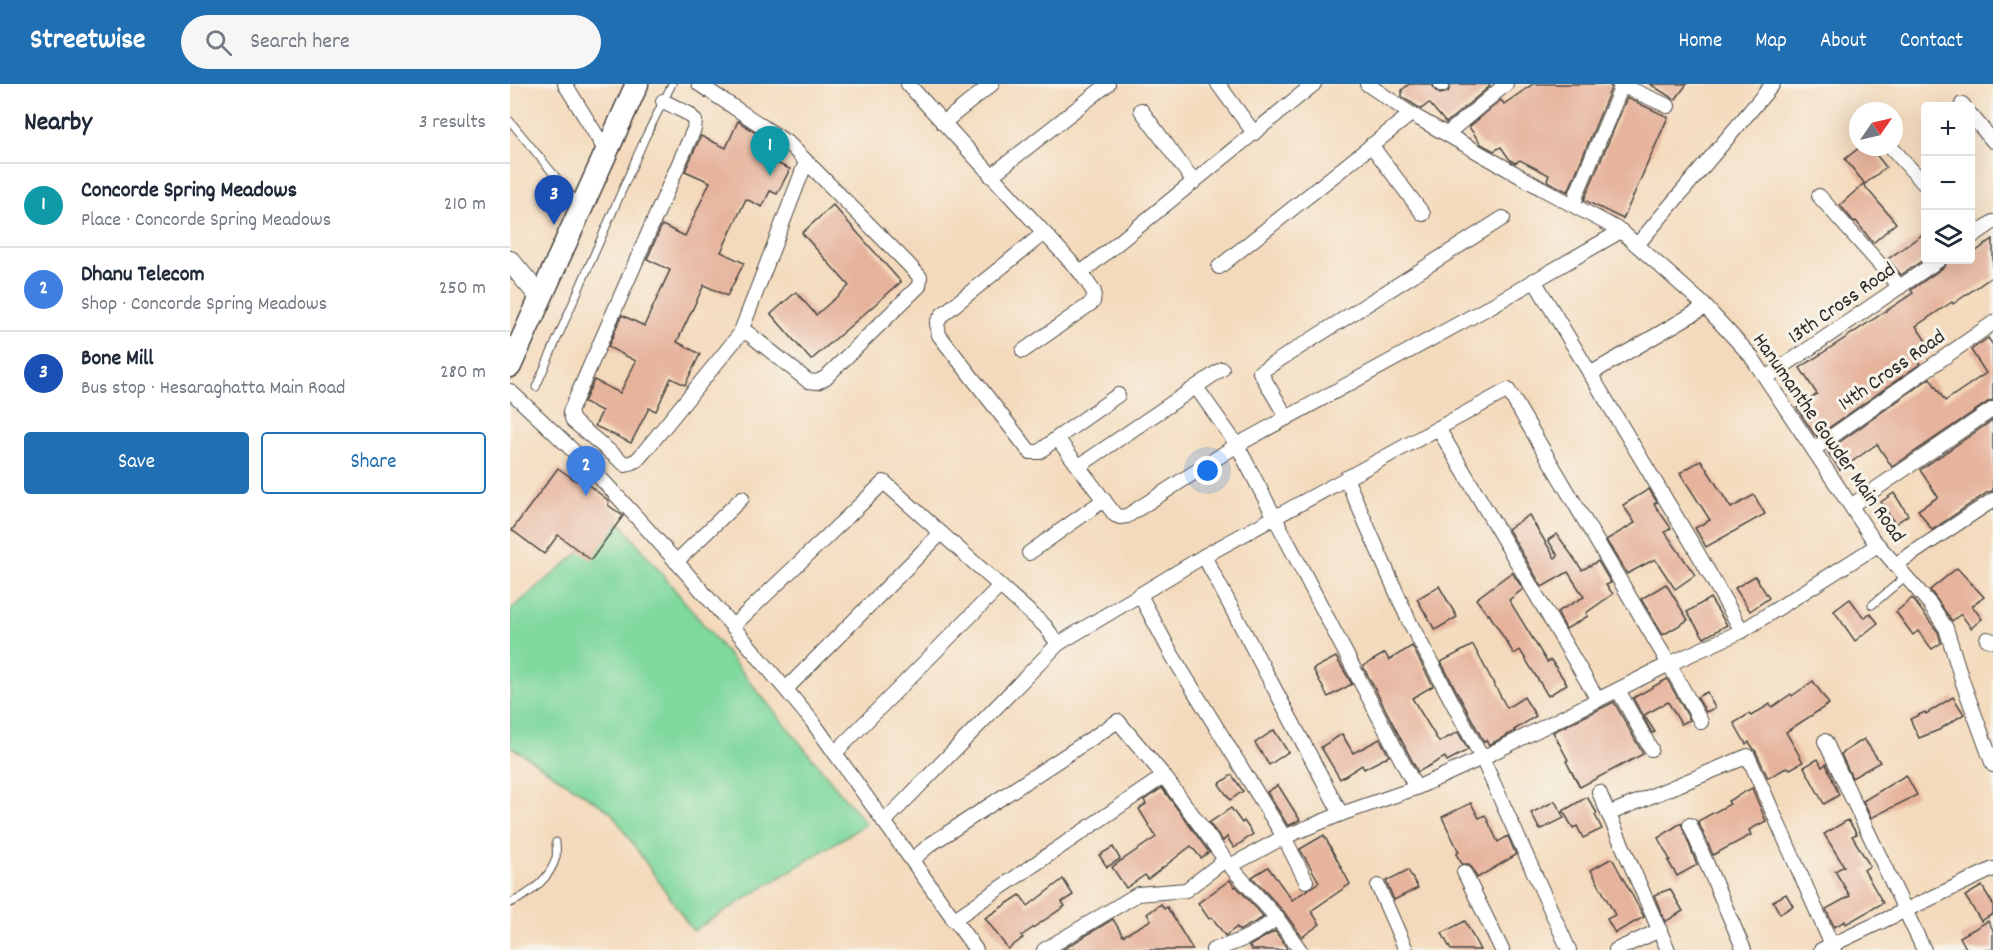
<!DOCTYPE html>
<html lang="en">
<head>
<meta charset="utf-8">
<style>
	:root { --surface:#fff; --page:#f6f6f7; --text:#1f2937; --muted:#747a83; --line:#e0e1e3; --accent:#1f6fb2 }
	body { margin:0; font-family:Dekko,sans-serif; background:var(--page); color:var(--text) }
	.controls { position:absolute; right:18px; top:18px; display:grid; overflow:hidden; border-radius:6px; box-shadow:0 6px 24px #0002 }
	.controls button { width:54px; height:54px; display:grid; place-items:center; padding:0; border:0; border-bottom:2px solid var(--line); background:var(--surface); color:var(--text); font:30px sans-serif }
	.compass { position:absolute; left:1339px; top:18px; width:54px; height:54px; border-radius:50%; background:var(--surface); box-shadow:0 6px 24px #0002; rotate:56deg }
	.you { position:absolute; left:698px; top:387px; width:21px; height:21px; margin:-15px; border:4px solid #fff; border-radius:50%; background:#1a73e8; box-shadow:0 0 0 9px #1a73e833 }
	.badge { display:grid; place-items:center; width:39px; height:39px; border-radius:50%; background:var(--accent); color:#fff; font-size:20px; font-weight:700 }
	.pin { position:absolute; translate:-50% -50px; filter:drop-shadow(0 2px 3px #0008) }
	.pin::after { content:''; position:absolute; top:32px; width:21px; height:18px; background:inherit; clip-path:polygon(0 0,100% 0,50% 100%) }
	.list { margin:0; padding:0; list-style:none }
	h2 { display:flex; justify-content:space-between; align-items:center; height:78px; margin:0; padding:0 24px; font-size:26px }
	h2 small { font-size:20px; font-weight:400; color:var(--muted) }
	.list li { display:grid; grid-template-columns:39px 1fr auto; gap:18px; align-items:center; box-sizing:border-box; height:84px; padding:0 24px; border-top:2px solid var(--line) }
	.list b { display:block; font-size:22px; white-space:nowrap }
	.list p { margin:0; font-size:20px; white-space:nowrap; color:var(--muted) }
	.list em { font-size:20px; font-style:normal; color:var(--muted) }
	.actions { display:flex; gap:12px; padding:18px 24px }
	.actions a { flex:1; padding:14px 0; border:2px solid var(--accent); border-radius:6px; text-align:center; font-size:21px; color:var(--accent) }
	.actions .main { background:var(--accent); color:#fff }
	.icon { flex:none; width:33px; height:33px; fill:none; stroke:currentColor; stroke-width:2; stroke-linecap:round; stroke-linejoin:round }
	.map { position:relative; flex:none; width:1483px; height:866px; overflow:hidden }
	header { display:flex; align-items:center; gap:36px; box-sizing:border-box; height:84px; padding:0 30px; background:var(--accent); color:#fff }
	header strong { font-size:28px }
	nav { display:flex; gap:33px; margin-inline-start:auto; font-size:21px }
	.search { width:420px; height:54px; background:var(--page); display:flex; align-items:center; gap:15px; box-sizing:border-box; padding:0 21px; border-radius:33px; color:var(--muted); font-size:22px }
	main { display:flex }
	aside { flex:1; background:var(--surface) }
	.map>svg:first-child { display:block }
	.green { fill:#7fd89e; stroke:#558264; stroke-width:1.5 }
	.building { fill:#e6b39c }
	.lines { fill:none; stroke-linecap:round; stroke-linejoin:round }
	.lane-casing { stroke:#494541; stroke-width:9 }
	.street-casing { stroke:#494541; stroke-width:16 }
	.secondary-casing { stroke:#494541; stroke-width:22 }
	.primary-casing { stroke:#494541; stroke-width:25 }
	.lane { stroke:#fff; stroke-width:7 }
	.street { stroke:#fff; stroke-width:14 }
	.secondary { stroke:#fff; stroke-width:20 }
	.primary { stroke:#fff; stroke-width:22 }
	.labels { text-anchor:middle; stroke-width:6; stroke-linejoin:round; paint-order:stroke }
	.street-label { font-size:21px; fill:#2b2b2b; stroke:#f7f3e8 }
</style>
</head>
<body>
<header>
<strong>Streetwise</strong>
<div class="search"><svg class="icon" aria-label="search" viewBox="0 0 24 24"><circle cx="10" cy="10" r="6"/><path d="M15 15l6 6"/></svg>Search here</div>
<nav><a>Home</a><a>Map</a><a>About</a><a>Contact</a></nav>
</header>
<main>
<aside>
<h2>Nearby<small>3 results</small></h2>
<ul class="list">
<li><span class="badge" style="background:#0f9aa8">1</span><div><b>Concorde Spring Meadows</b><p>Place · Concorde Spring Meadows</p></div><em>210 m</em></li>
<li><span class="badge" style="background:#3f7fe0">2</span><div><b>Dhanu Telecom</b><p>Shop · Concorde Spring Meadows</p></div><em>250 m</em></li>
<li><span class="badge" style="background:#1a4fb4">3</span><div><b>Bone Mill</b><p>Bus stop · Hesaraghatta Main Road</p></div><em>280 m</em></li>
</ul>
<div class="actions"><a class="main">Save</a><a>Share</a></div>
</aside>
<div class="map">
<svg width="1483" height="866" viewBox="0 0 1483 866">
	<rect width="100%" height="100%" fill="#f7f3e8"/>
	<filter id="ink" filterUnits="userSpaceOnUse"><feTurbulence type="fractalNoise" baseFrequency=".0167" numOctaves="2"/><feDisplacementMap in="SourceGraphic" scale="12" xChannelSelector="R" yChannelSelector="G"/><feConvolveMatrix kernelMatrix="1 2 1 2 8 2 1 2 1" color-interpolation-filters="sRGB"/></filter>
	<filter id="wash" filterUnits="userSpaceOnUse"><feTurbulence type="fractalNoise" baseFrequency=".008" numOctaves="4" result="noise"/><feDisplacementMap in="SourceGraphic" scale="24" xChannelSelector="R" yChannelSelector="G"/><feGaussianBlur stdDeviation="1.35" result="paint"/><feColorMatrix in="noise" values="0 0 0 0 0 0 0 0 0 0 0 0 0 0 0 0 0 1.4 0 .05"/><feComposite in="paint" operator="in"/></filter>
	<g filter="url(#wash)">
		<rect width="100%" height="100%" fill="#f4dabc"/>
		<path class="green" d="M 108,436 L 356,740 L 183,847 L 101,728 L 0,662 L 0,526 Z"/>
		<g id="blocks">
			<g class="building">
				<path d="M 899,0 L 922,0 L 925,6 L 930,10 L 938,8 L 941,0 L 979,0 L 980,2 L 936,39 L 919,19 L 911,25 L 892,13 L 892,6 Z"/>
				<path d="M 1023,0 L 1100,0 L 1101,4 L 1058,108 L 1037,97 L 1039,91 L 1010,76 L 1005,79 L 1000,76 L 991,63 L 984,67 L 971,60 L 959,43 L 991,16 L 994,20 Z"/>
				<path d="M 1140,0 L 1177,0 L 1165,16 Z"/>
				<path d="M 1117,14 L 1158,33 L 1113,135 L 1074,116 Z"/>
				<path d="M 228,37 L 260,58 L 253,73 L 280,85 L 267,110 L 260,107 L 252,123 L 236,115 L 211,168 L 234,179 L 217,212 L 194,201 L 167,258 L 190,270 L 175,301 L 161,294 L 146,327 L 139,324 L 121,359 L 85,342 L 92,327 L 74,318 L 84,296 L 110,309 L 126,277 L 98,263 L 112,231 L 134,242 L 160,186 L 137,175 L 152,141 L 175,152 L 200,98 L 175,87 L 191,52 L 216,64 Z"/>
				<path d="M 1350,63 L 1360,63 L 1376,83 L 1355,100 L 1335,75 Z"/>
				<path d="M 1353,100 L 1386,139 L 1363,159 L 1346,137 L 1344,138 L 1330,121 Z"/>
				<path d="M 323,121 L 391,198 L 301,276 L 261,230 L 286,208 L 306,231 L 339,202 L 292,149 Z"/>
				<path d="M 1416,148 L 1416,174 L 1391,191 L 1378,175 Z"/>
				<path d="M 1483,155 L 1483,192 L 1443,220 L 1442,218 L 1406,242 L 1420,263 L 1405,273 L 1410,280 L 1307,352 L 1304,350 L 1287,324 L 1307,310 L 1290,284 L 1403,209 L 1401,206 L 1434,183 L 1438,176 L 1461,176 L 1461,171 Z"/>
				<path d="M 1478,254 L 1483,261 L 1483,316 L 1478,318 L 1382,383 L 1367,360 L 1330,386 L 1317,367 L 1420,294 L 1435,317 L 1476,289 L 1461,266 Z"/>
				<path d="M 1483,336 L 1483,407 L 1478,408 L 1422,446 L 1408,426 L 1428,413 L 1410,386 Z"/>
				<path d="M 1191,376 L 1221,424 L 1244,411 L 1255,430 L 1196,463 L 1185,444 L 1200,436 L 1170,389 Z"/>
				<path d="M 48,384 L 66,397 L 68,393 L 99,417 L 98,421 L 113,432 L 81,476 L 48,451 L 34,470 L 2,446 Z"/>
				<path d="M 1139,405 L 1147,418 L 1144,420 L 1161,444 L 1155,448 L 1185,491 L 1165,505 L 1145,475 L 1117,490 L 1096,456 L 1125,439 L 1113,421 Z"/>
				<path d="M 1384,409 L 1398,431 L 1385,440 L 1371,418 Z"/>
				<path d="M 1019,431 L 1045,474 L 1048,472 L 1038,456 L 1047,450 L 1072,486 L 1088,477 L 1101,499 L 1096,501 L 1103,510 L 1076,529 L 1078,532 L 1056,545 L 1047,528 L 1074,513 L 1058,488 L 1032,503 L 998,445 Z"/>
				<path d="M 1447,484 L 1474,513 L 1462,522 L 1472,535 L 1461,544 L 1451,530 L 1442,537 L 1420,506 Z"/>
				<path d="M 1002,488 L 1013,505 L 999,516 L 1037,578 L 1041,576 L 1057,600 L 1038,612 L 1010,566 L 1004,570 L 979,530 L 978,531 L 966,515 Z"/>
				<path d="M 1245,492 L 1259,514 L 1240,527 L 1225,504 Z"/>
				<path d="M 1156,500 L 1178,536 L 1153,551 L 1131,515 Z"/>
				<path d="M 929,502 L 947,533 L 925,546 L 907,515 Z"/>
				<path d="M 1200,514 L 1217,541 L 1194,554 L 1177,528 Z"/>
				<path d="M 1402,514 L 1428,548 L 1431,559 L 1422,565 L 1408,547 L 1403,551 L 1386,528 Z"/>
				<path d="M 1340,515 L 1354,534 L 1360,529 L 1368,539 L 1345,557 L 1324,527 Z"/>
				<path d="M 963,561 L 997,624 L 1014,613 L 1026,632 L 1004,646 L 1005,647 L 979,661 L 976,656 L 974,658 L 931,578 Z"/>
				<path d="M 902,562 L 923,602 L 902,614 L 929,658 L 948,648 L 958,666 L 937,677 L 935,673 L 908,688 L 853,582 L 875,569 L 879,576 Z"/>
				<path d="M 826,573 L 842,600 L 818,613 L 803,585 Z"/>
				<path d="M 1157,595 L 1180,636 L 1171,640 L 1158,618 L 1134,631 L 1145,648 L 1142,649 L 1123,614 Z"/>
				<path d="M 1303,597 L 1319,620 L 1276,648 L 1293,678 L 1280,685 L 1278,683 L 1258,694 L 1246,668 L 1239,658 L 1236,660 L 1224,639 L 1239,630 L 1241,632 L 1260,620 L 1262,623 L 1281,610 L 1282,612 Z"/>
				<path d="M 1197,608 L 1205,624 L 1196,628 L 1187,613 Z"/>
				<path d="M 1443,613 L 1454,630 L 1429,646 L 1409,654 L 1400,635 L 1415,628 L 1416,630 Z"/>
				<path d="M 1104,618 L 1133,670 L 1070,703 L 1056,677 L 1058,676 L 1043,648 Z"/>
				<path d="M 764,646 L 778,668 L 759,681 L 745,659 Z"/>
				<path d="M 832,650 L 843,669 L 870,655 L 879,672 L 854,685 L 852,681 L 830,695 L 811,663 Z"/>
				<path d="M 1354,655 L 1370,678 L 1342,694 L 1331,670 Z"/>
				<path d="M 1308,675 L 1312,683 L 1316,680 L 1329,711 L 1314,720 L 1294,683 Z"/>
				<path d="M 722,691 L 733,707 L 720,716 L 709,700 Z"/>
				<path d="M 1396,691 L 1407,711 L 1361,734 L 1353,717 Z"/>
				<path d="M 768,701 L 790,736 L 778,742 L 757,708 Z"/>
				<path d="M 652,704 L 699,768 L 691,774 L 681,762 L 638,795 L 635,791 L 616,804 L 602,783 L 646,753 L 629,725 L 636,720 L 634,716 Z"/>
				<path d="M 1242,704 L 1256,737 L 1239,746 L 1241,751 L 1203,771 L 1188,737 L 1220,720 L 1218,717 Z"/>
				<path d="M 1077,713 L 1087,729 L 1085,731 L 1092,745 L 1073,754 L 1067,742 L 1063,744 L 1053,727 Z"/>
				<path d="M 1045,717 L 1054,734 L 1030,746 L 1021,729 Z"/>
				<path d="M 961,719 L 969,734 L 975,731 L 988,758 L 998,752 L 1006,771 L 967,794 L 962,784 L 959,780 L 952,780 L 946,770 L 949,768 L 932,733 Z"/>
				<path d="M 721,724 L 732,739 L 734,737 L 743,750 L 724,764 L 717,753 L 713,757 L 699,739 Z"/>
				<path d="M 1338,736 L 1347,750 L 1342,752 L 1360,782 L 1354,786 L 1373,819 L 1336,840 L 1335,837 L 1324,843 L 1316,825 L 1340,812 L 1325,787 L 1334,782 L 1314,750 Z"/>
				<path d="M 1171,739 L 1187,781 L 1167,792 L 1158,777 L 1160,776 L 1148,754 Z"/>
				<path d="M 814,751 L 840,800 L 801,827 L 810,840 L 792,853 L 774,828 L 742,793 L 758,783 L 782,816 L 809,798 L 790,765 Z"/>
				<path d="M 603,763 L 610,775 L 597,783 L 589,771 Z"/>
				<path d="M 1102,774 L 1134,833 L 1105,849 L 1097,835 L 1105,831 L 1081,786 Z"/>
				<path d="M 898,786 L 908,804 L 884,816 L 876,797 Z"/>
				<path d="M 553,795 L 563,811 L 552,818 L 555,822 L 511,852 L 513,854 L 498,865 L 475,834 L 510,811 L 518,822 Z"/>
				<path d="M 720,796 L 725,803 L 726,802 L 754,833 L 729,847 L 727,843 L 715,852 L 702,833 L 699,835 L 688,819 Z"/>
				<path d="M 1472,802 L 1483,820 L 1483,830 L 1471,837 L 1455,812 Z"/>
				<path d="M 1160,805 L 1173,827 L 1155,838 L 1144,811 Z"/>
				<path d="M 1276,810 L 1283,822 L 1270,830 L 1263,817 Z"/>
				<path d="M 651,820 L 654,825 L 657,823 L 683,866 L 552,866 L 603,835 L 613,852 L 641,836 L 637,830 Z"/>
				<path d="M 955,837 L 970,866 L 941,866 L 932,849 Z"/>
				<path d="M 1478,837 L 1483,846 L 1483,866 L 1457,866 L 1450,853 Z"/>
				<path d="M 765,847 L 777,864 L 774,866 L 742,866 L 739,862 Z"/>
			</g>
		</g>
	</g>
	<g filter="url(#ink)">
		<use href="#blocks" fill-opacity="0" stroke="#494541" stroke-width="1.5"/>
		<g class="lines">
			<g class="lane-casing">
				<g id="lane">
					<path d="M 0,37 L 69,121"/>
					<path d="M 26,303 L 135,54 L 162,0"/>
					<path d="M 1362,521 L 1395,493"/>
					<path d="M 0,819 C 19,811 41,794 46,773 C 47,768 46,763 46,758"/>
				</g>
			</g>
			<g class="street-casing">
				<g id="street">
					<path d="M 55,0 L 96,67"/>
					<path d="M 398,0 L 571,189 L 584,208 L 583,218 L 513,267"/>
					<path d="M 708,0 L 744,49"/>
					<path d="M 857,0 L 901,30 L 1031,104 L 1111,147 L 1192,219 L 1241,272 L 1362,454 L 1420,520 L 1436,544 L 1453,599 L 1483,681"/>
					<path d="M 931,0 L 932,1"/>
					<path d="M 1109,0 L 1158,22"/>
					<path d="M 153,17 L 179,30 L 185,37 L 184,45 L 60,328 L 63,337 L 116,381 L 127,376 L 134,368 L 230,250 L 238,249 L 298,297 L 307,298 L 315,294 L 409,202 L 410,193 L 398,180 L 279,60 L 189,0"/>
					<path d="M 1452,20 L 1454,22"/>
					<path d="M 631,26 L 684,98"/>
					<path d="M 1460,30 L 1483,57"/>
					<path d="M 433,39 L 482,0"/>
					<path d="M 938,49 L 996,0"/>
					<path d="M 861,61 L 913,130"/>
					<path d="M 1381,63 L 1416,102"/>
					<path d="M 481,92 L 598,0"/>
					<path d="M 1309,112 L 1390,203"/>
					<path d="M 1064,121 L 1067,109 L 1112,2"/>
					<path d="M 534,149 L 432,231 L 427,239 L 429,251 L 520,368 L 529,368 L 547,354 L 605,431 L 610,433 L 617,432 L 727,361 L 686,303"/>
					<path d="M 1460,154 L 1483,138"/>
					<path d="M 1127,161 L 1263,0"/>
					<path d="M 709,183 L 901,30"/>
					<path d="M 571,189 L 804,0"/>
					<path d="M 1024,196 L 1186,466 L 1232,547 L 1159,580 L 1191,638"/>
					<path d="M 230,250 L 296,78"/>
					<path d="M 1080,290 L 1195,223"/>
					<path d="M 1256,294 L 1429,176"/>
					<path d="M 0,307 C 32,337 65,367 95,399 C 167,476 235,556 302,637 L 466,866"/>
					<path d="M 777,334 L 750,288 L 993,134"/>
					<path d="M 928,344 L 1088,616"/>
					<path d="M 547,354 L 608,311"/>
					<path d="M 1304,365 L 1483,239"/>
					<path d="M 569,382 L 712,285"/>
					<path d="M 836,394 L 899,537 L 972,674 L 1059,866"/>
					<path d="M 1342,421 L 1483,325"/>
					<path d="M 519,469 L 594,416"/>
					<path d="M 694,472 L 998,306 L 1159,580 L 972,674 L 906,704 L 727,361 L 972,227 L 1111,147"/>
					<path d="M 166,478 L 232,414"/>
					<path d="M 1385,481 L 1483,416"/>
					<path d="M 630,511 L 662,571 L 774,753 L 796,797"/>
					<path d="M 223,542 L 374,398 L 535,542 L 548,560"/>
					<path d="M 1232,547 L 1368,461"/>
					<path d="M 1477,555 L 1483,557"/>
					<path d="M 276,605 L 431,449"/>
					<path d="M 1108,606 L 1141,665"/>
					<path d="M 1315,657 L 1414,866"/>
					<path d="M 325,669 L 490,502"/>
					<path d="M 1089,708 L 1158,866"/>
					<path d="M 831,730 L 906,704"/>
					<path d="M 1098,730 L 1238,672 L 1324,866"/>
					<path d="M 374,738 L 548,560 L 694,472 L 831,730 L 774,753 L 720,782"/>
					<path d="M 1180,741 L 1234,866"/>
					<path d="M 402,776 L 421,760 L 608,637 L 654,692 L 720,782 L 767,834 L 790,866"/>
					<path d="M 954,788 L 992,866"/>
					<path d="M 868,802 L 896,866"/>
					<path d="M 443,836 L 654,692"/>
					<path d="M 534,866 L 628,810 L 676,806 L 715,776"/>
					<path d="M 703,866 C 729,858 745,851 767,834"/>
					<path d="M 1106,866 L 1150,846"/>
					<path d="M 1311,866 L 1483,785"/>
				</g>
			</g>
			<g class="secondary-casing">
				<path id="secondary" d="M 0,177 L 30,213"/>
			</g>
			<g class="primary-casing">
				<path id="primary" d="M 0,282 L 127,0"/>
			</g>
			<use href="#lane" class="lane"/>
			<use href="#street" class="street"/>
			<use href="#secondary" class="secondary"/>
			<use href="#primary" class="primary"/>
		</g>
	</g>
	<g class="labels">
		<g class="street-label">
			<text transform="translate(1331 218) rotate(-35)" y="7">13th Cross Road</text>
			<text transform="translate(1381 285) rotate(-35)" y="7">14th Cross Road</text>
			<text transform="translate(1320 353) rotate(55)" y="7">Hanumanthe Gowder Main Road</text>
		</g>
	</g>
</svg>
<div class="controls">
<button>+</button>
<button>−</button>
<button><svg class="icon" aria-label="layers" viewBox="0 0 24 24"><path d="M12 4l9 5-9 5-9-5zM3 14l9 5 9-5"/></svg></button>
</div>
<svg class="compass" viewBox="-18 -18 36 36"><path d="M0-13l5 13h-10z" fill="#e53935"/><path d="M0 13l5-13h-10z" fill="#747a83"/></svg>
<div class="you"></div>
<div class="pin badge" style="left:260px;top:92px;background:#0f9aa8">1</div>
<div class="pin badge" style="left:76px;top:412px;background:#3f7fe0">2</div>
<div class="pin badge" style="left:44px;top:141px;background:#1a4fb4">3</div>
</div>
</main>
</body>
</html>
